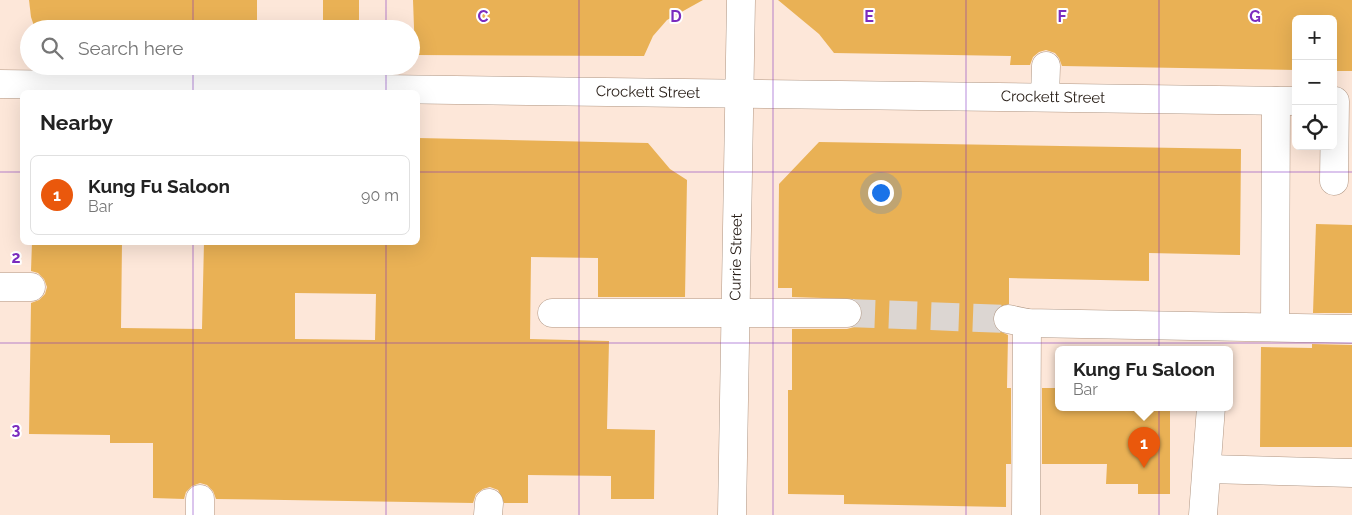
<!DOCTYPE html>
<html lang="en">
<head>
<meta charset="utf-8">
<style>
	:root { --surface:#fff; --page:#f2f2f2; --text:#222; --muted:#767676; --line:#e0e0e0; --accent:#ea580c }
	body { margin:0; font-family:Raleway,sans-serif; background:var(--page); color:var(--text) }
	.controls { position:absolute; right:15px; top:15px; display:grid; overflow:hidden; border-radius:8px; box-shadow:0 5px 20px #0002 }
	.controls button { width:45px; height:45px; display:grid; place-items:center; padding:0; border:0; border-bottom:1px solid var(--line); background:var(--surface); color:var(--text); font:25px sans-serif }
	.you { position:absolute; left:880px; top:192px; width:18px; height:18px; margin:-12px; border:4px solid #fff; border-radius:50%; background:#1a73e8; box-shadow:0 0 0 8px #1a73e833 }
	.badge { display:grid; place-items:center; width:32px; height:32px; border-radius:50%; background:var(--accent); color:#fff; font-size:16px; font-weight:700 }
	.pin { position:absolute; translate:-50% -41px; filter:drop-shadow(0 1px 2px #0008) }
	.pin::after { content:''; position:absolute; top:26px; width:18px; height:15px; background:inherit; clip-path:polygon(0 0,100% 0,50% 100%) }
	.popup { position:absolute; left:1055px; top:346px; width:178px; height:65px; box-sizing:border-box; display:grid; place-content:center; border-radius:8px; background:var(--surface); filter:drop-shadow(0 1px 4px #0005); font-size:16px; white-space:nowrap; color:var(--muted) }
	.popup b { font-size:19px; color:var(--text) }
	.popup::after { content:''; position:absolute; left:50%; top:100%; margin-left:-10px; border:10px solid transparent; border-top-color:var(--surface) }
	.list { margin:0; padding:0; list-style:none }
	h2 { display:flex; justify-content:space-between; align-items:center; height:65px; margin:0; padding:0 20px; font-size:21px }
	h2 small { font-size:16px; font-weight:400; color:var(--muted) }
	.list li { display:grid; grid-template-columns:32px 1fr auto; gap:15px; align-items:center; box-sizing:border-box; height:80px; margin:0 10px 10px; padding:0 10px; border:1px solid var(--line); border-radius:8px }
	.list b { display:block; font-size:19px; white-space:nowrap }
	.list p { margin:0; font-size:16px; white-space:nowrap; color:var(--muted) }
	.list em { font-size:16px; font-style:normal; color:var(--muted) }
	.icon { flex:none; width:28px; height:28px; fill:none; stroke:currentColor; stroke-width:2; stroke-linecap:round; stroke-linejoin:round }
	.map { position:relative; flex:none; width:1352px; height:515px; overflow:hidden }
	.search { position:absolute; background:var(--surface); box-shadow:0 5px 20px #0002; left:20px; top:20px; width:400px; height:55px; display:flex; align-items:center; gap:12px; box-sizing:border-box; padding:0 18px; border-radius:28px; color:var(--muted); font-size:19px }
	.panel { position:absolute; background:var(--surface); box-shadow:0 5px 20px #0002; left:20px; top:90px; width:400px; height:155px; border-radius:8px }
	.map>svg:first-child { display:block }
	.built { fill:#fde7d9; fill-rule:evenodd }
	.building { fill:#e9b155; fill-rule:evenodd }
	.lines { fill:none; stroke-linecap:round; stroke-linejoin:round }
	.minor-tunnel { stroke:#dcd6d2; stroke-width:28; stroke-dasharray:28 14; stroke-linecap:butt }
	.minor-casing { stroke:#b09683; stroke-width:29 }
	.minor { stroke:#fff; stroke-width:28 }
	.grid { fill:none; stroke:#7b2cbf; stroke-width:1; stroke-opacity:0.55 }
	.labels { text-anchor:middle; stroke-width:4; stroke-linejoin:round; paint-order:stroke }
	.street-label { font-size:15px; fill:#271d16; stroke:#fff }
	.grid-label { font-size:16px; text-anchor:middle; font-weight:bold; fill:#7b2cbf; stroke:#fff; stroke-width:4; stroke-linejoin:round; paint-order:stroke }
</style>
</head>
<body>
<div class="map">
<svg width="1352" height="515" viewBox="0 0 1352 515">
	<rect width="100%" height="100%" fill="#fcf7f3"/>
	<path class="built" d="M 0,0 L 1352,0 L 1352,515 L 0,515 ZM 1296,19 L 1333,19 L 1333,146 L 1296,146 ZM 29,29 L 411,29 L 411,66 L 29,66 ZM 22,92 L 418,92 L 418,242 L 22,242 ZM 1059,349 L 1229,349 L 1229,407 L 1059,407 Z"/>
	<g class="building">
		<path d="M 29,0 L 257,0 L 257,29 L 35,29 L 31,17 Z"/>
		<rect x="323" y="0" width="36" height="29"/>
		<path d="M 413,0 L 703,0 L 667,20 L 653,36 L 644,56 L 415,55 Z"/>
		<path d="M 778,0 L 1352,0 L 1352,71 L 1333,71 L 1333,19 L 1296,19 L 1296,70 L 1062,66 L 1059,58 L 1055,53 L 1046,50 L 1039,52 L 1033,57 L 1030,65 L 1010,65 L 1011,56 L 834,53 L 819,34 Z"/>
		<rect x="323" y="66" width="36" height="2"/>
		<path d="M 418,138 L 648,143 L 670,169 L 687,180 L 685,297 L 598,297 L 598,258 L 531,257 L 530,339 L 609,341 L 607,429 L 655,430 L 654,499 L 611,499 L 611,476 L 528,475 L 528,503 L 504,503 L 498,490 L 490,487 L 483,489 L 476,494 L 473,503 L 216,499 L 213,491 L 207,485 L 200,483 L 192,486 L 186,492 L 184,499 L 153,498 L 153,443 L 110,443 L 110,435 L 29,434 L 31,303 L 39,300 L 45,294 L 47,287 L 44,279 L 38,273 L 31,271 L 32,242 L 122,242 L 121,328 L 202,329 L 204,242 L 418,242 ZM 295,293 L 376,294 L 375,340 L 295,339 Z"/>
		<path d="M 819,142 L 1241,149 L 1240,255 L 1149,253 L 1149,281 L 1009,278 L 1009,304 L 997,308 L 993,316 L 993,324 L 997,330 L 1008,335 L 1007,388 L 1011,388 L 1011,464 L 1006,464 L 1006,507 L 844,504 L 844,495 L 788,494 L 788,390 L 792,390 L 792,329 L 847,329 L 854,327 L 860,321 L 863,313 L 861,306 L 854,299 L 792,297 L 792,288 L 778,288 L 779,184 Z"/>
		<path d="M 1316,224 L 1352,225 L 1352,313 L 1313,313 Z"/>
		<path d="M 1312,344 L 1352,345 L 1352,447 L 1260,447 L 1261,347 L 1312,348 Z"/>
		<path d="M 1042,388 L 1059,388 L 1059,407 L 1170,407 L 1170,494 L 1138,494 L 1138,484 L 1106,484 L 1107,464 L 1042,464 Z"/>
	</g>
	<g class="lines">
		<path class="minor-tunnel" d="M 847,313 L 1008,319"/>
		<g class="minor-casing">
			<g id="minor">
				<path d="M 0,84 L 1296,101"/>
				<path d="M 1045,97 L 1046,66"/>
				<path d="M 1334,181 L 1335,101"/>
				<path d="M 0,287 L 31,287"/>
				<path d="M 552,313 L 847,313"/>
				<path d="M 1008,319 L 1027,323 L 1352,329"/>
				<path d="M 1275,327 L 1276,101"/>
				<path d="M 1208,469 L 1352,473"/>
				<path d="M 200,515 L 200,499"/>
				<path d="M 488,515 L 489,503"/>
				<path d="M 732,515 L 741,0"/>
				<path d="M 1026,515 L 1027,323"/>
				<path d="M 1203,515 L 1211,407"/>
			</g>
		</g>
		<use href="#minor" class="minor"/>
	</g>
	<path class="grid" d="M 193,0 L 193,29M 386,0 L 386,29M 579,0 L 579,515M 773,0 L 773,515M 966,0 L 966,515M 1159,0 L 1159,515M 193,66 L 193,92M 386,66 L 386,92M 0,172 L 22,172M 418,172 L 1352,172M 193,242 L 193,515M 386,242 L 386,515M 0,343 L 1352,343"/>
	<g class="labels">
		<g class="street-label">
			<text transform="translate(648 92) rotate(1)" y="5">Crockett Street</text>
			<text transform="translate(1053 97) rotate(1)" y="5">Crockett Street</text>
			<text transform="translate(736 257) rotate(-89)" y="5">Currie Street</text>
		</g>
	</g>
	<g class="grid-label">
		<text x="483" y="22">C</text>
		<text x="676" y="22">D</text>
		<text x="869" y="22">E</text>
		<text x="1062" y="22">F</text>
		<text x="1255" y="22">G</text>
		<text x="16" y="263">2</text>
		<text x="16" y="435">3</text>
	</g>
</svg>
<div class="controls">
<button>+</button>
<button>−</button>
<button><svg class="icon" aria-label="locate" viewBox="0 0 24 24"><circle cx="12" cy="12" r="6"/><path d="M12 2v4M12 18v4M2 12h4M18 12h4"/></svg></button>
</div>
<div class="you"></div>
<div class="pin badge" style="left:1144px;top:468px">1</div>
<div class="popup"><b>Kung Fu Saloon</b>Bar</div>
<div class="search"><svg class="icon" aria-label="search" viewBox="0 0 24 24"><circle cx="10" cy="10" r="6"/><path d="M15 15l6 6"/></svg>Search here</div>
<section class="panel">
<h2>Nearby<small></small></h2>
<ul class="list">
<li><span class="badge">1</span><div><b>Kung Fu Saloon</b><p>Bar</p></div><em>90 m</em></li>
</ul>
</section>
</div>
</body>
</html>
